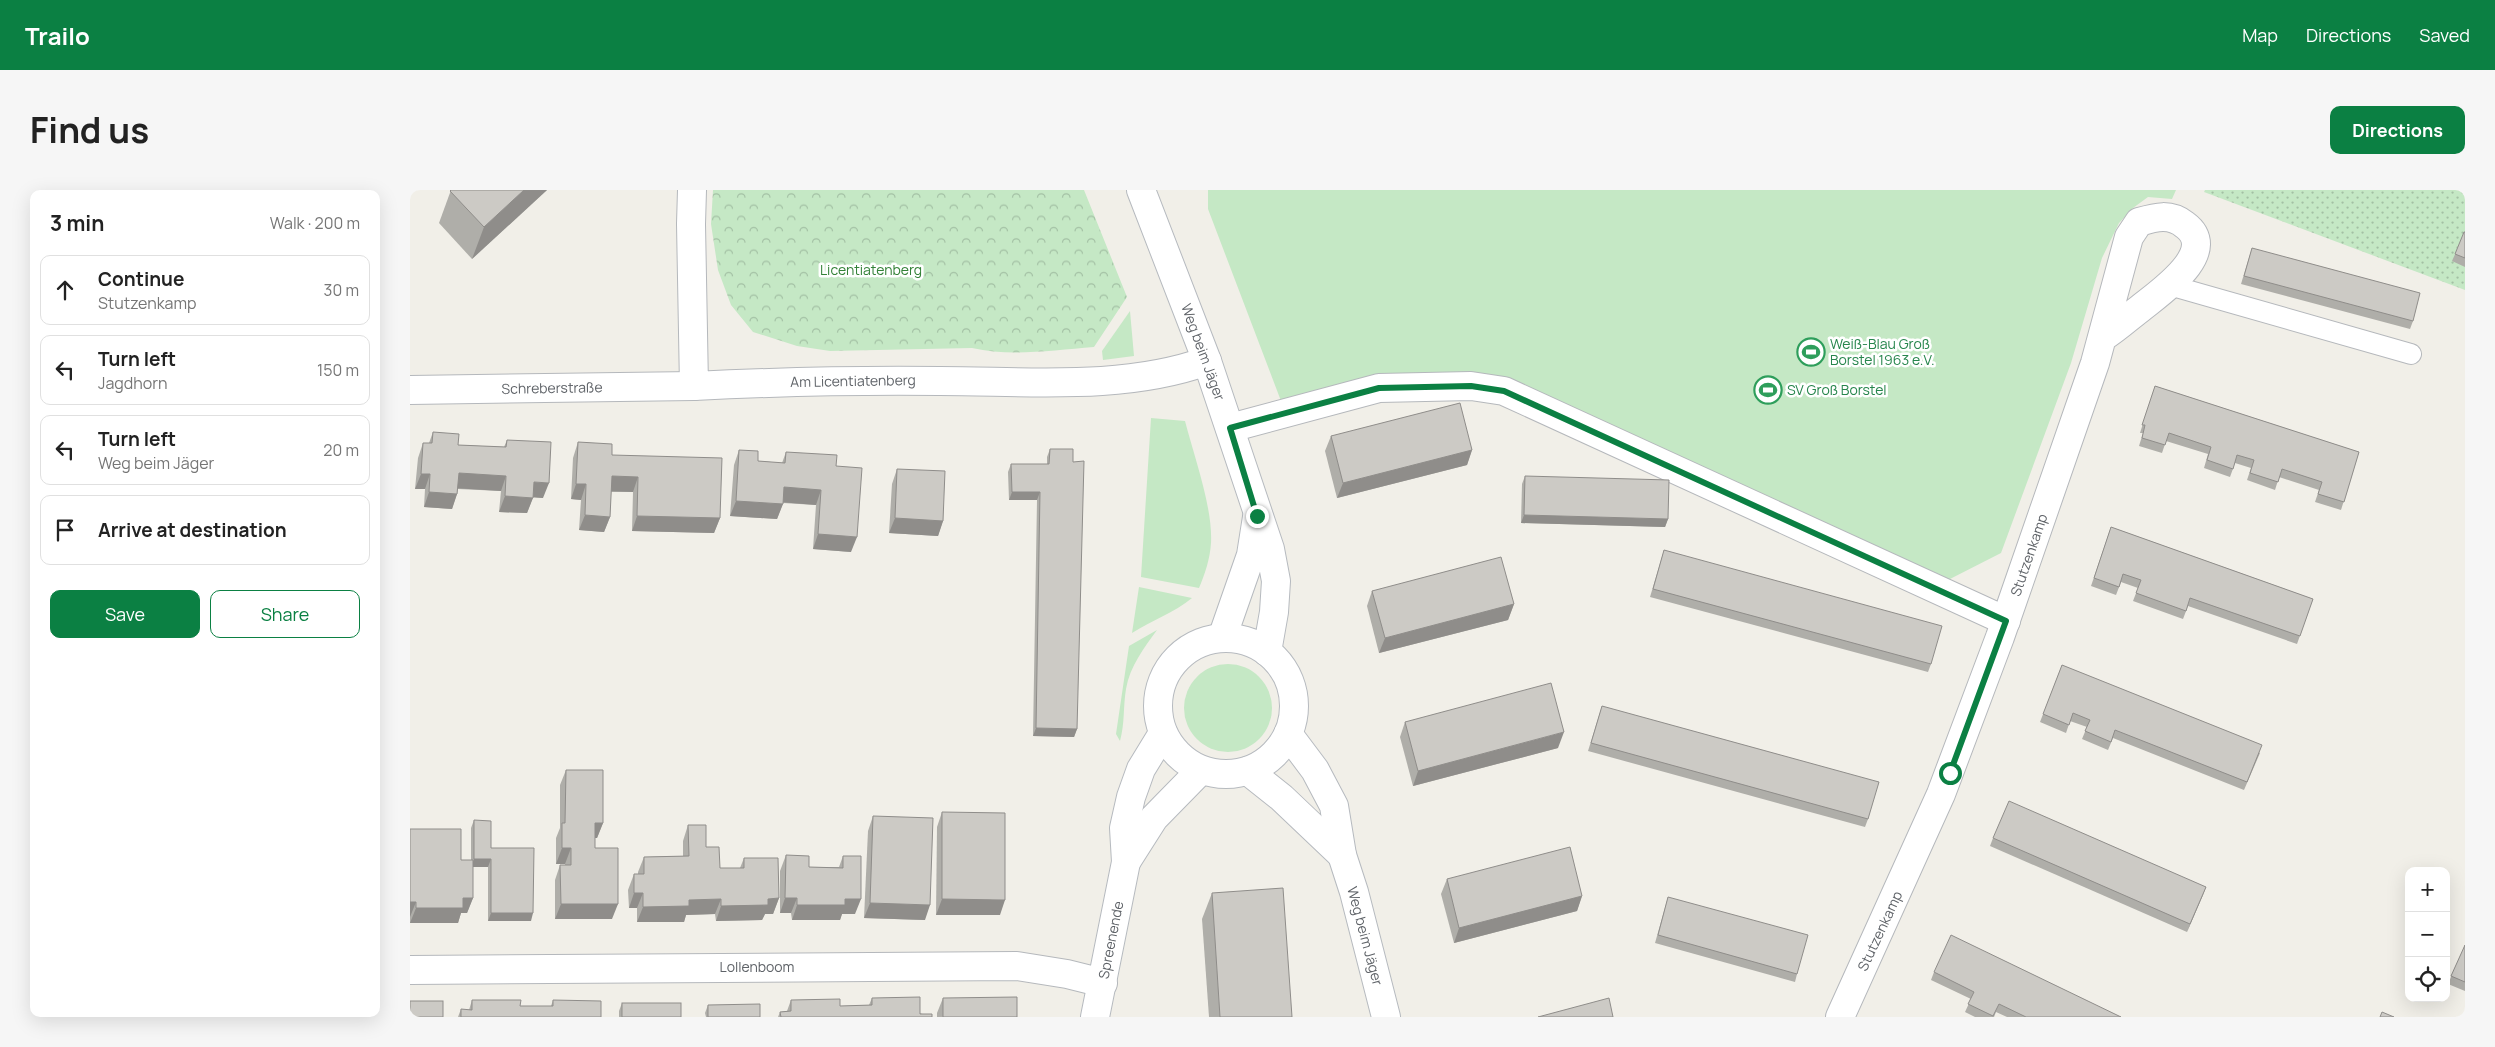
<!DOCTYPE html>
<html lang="en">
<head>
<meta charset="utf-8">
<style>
	:root { --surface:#fff; --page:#f6f6f6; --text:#222; --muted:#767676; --line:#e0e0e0; --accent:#0b8043 }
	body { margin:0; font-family:Manrope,sans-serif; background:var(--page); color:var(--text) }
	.controls { position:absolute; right:15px; bottom:15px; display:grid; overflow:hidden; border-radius:10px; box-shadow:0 5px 20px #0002 }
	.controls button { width:45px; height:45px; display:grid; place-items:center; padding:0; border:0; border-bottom:1px solid var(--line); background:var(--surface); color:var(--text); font:25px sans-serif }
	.stop { position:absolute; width:15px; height:15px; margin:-11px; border:4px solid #0b8043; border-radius:50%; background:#fff }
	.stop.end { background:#0b8043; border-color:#fff; box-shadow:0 1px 5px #0008 }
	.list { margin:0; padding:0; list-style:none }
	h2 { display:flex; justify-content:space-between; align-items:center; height:65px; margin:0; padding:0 20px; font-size:21px }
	h2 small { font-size:16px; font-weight:400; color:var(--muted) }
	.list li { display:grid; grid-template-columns:32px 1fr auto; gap:15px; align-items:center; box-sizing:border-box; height:70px; margin:0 10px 10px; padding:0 10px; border:1px solid var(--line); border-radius:10px }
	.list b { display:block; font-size:19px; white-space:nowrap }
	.list p { margin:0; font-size:16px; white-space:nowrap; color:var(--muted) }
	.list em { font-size:16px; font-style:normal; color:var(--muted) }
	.actions { display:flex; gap:10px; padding:15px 20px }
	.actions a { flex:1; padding:11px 0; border:1px solid var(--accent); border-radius:10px; text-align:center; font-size:18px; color:var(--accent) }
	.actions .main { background:var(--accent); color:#fff }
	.icon { flex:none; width:28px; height:28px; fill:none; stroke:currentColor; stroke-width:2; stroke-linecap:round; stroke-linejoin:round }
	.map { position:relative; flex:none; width:2055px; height:827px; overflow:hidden; border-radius:10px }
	header { display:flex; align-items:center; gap:30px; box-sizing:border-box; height:70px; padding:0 25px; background:var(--accent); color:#fff }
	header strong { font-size:24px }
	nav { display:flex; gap:28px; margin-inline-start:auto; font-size:18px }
	.intro { display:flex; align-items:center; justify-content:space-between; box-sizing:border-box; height:120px; padding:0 30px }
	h1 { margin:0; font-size:35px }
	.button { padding:12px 22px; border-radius:10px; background:var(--accent); color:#fff; font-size:18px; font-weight:700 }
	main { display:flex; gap:30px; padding:0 30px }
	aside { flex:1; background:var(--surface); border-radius:10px; box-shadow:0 5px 20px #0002 }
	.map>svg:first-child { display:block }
	.grass { fill:#c5e8c5 }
	.park { fill:url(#park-crowns) }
	.garden { fill:url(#garden-dots) }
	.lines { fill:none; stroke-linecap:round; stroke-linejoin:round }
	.lane-casing { stroke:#b5b8bc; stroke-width:22 }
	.street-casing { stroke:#b5b8bc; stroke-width:30 }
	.secondary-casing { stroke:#b6babf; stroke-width:30 }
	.lane { stroke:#fff; stroke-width:20 }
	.street { stroke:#fff; stroke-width:28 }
	.secondary { stroke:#fff; stroke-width:28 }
	.wall { fill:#afaea9 }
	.shaded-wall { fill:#8f8d8a }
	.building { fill:#cccac5; stroke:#8f8d8a }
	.route { stroke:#0b8043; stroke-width:6 }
	.labels { text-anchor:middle; stroke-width:5; stroke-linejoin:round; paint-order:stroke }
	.park-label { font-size:14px; fill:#348238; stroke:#fff }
	.leisure-label { font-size:14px; fill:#27864d; stroke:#fff; text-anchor:start }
	.street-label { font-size:14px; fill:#5f6368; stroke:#fff }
</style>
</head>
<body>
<header>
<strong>Trailo</strong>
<nav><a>Map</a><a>Directions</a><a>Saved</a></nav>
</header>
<div class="intro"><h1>Find us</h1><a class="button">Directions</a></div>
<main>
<aside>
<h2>3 min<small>Walk · 200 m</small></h2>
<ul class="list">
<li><svg class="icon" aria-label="ahead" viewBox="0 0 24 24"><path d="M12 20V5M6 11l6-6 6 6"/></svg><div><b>Continue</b><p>Stutzenkamp</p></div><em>30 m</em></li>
<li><svg class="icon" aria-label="left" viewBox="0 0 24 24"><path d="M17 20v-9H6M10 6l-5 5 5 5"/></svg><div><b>Turn left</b><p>Jagdhorn</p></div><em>150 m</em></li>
<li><svg class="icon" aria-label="left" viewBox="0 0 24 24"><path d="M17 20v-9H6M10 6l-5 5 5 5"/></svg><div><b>Turn left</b><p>Weg beim Jäger</p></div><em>20 m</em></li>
<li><svg class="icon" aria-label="arrive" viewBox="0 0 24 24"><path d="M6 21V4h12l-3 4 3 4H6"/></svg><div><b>Arrive at destination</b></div></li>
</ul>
<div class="actions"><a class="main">Save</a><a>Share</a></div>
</aside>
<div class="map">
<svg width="2055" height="827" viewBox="0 0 2055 827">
	<defs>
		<pattern id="park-crowns" width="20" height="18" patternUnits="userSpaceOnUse" patternTransform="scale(1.25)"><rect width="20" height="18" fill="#c5e8c5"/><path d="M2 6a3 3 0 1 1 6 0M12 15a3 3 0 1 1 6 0" fill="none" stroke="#a3c0a4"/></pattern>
		<pattern id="garden-dots" width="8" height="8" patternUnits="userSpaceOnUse" patternTransform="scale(1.25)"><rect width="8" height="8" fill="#c5e8c5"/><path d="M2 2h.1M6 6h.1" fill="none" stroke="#a3c0a4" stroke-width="1.8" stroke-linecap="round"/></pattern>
	</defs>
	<rect width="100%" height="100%" fill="#f1efe8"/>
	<g class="grass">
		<path d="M 798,0 L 1766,0 L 1762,9 L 1738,7 L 1723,18 L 1709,33 L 1692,68 L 1661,173 L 1591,363 L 1538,390 L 1101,189 L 1062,182 L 966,184 L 871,211 L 798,19 Z"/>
		<path d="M 720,121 L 724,166 L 693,170 L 692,161 Z"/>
		<path d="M 741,228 L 775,231 C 784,266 803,318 801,353 C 800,369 795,384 789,398 L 731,387 Z"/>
		<path d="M 729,397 L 782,408 C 764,423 742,430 722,443 Z"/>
		<path d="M 747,440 C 734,458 720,476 716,499 C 713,517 715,533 710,551 L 706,544 L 719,456 Z"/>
		<circle cx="818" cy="518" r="44"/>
	</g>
	<path class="park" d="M 303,0 L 674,0 L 717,107 L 684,157 C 644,160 601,167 562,158 L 420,161 L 387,156 L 343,142 L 321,115 L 308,80 L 301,34 Z"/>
	<path class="garden" d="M 1795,0 L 2055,0 L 2055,100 L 1794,2 Z"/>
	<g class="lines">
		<g class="lane-casing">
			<path id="lane" d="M 1759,95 L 2001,164"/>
		</g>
		<g class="street-casing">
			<g id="street">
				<path d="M 282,0 L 281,34 L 284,196 C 366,192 448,190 530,191 C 619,191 712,201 797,171"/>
				<path d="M 0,200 L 284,196"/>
				<path d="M 820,238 L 969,198 L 1061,196 L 1094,201 L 1596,431"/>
				<path d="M 0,780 L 607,776 L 657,784 L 693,793"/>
				<path d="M 1430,827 L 1531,604 L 1590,447 L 1685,173 L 1719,47 L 1729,32 C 1746,27 1760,23 1775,35 C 1810,61 1752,101 1732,117 C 1719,127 1707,138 1693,147"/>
			</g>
		</g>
		<g class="secondary-casing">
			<g id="secondary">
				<path d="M 731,0 L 797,171 L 860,359 L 866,391 L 864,422 L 857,462"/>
				<path d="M 812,448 L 841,365 L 847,327"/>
				<circle cx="816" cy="516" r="68"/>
				<path d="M 878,544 L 905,580 L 924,616 L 932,665 L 944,702 L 976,827"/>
				<path d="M 838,581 L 872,608 L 932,665"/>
				<path d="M 716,672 L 744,628 L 791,580"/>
				<path d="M 685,827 L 716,672 L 714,638 L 721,607 L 731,579 L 753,543"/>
			</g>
		</g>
		<use href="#lane" class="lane"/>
		<use href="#street" class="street"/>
		<use href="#secondary" class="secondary"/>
	</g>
	<g class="wall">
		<path d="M 41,0 L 137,0 L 62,69 L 29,33 Z"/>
		<path d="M 2055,42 L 2055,77 L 2042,71 Z"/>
		<path d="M 1842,58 L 2003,131 L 2000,139 L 1831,94 Z"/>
		<path d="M 1745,196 L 1949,262 L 1931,320 L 1905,312 L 1909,300 L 1869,287 L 1865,300 L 1837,290 L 1841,278 L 1825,273 L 1820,287 L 1794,278 L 1798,264 L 1756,251 L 1752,263 L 1729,256 L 1733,243 L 1730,243 Z"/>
		<path d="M 23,242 L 48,255 L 94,257 L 97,250 L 133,308 L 123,307 L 117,323 L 89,322 L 91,301 L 48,299 L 47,304 L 42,319 L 14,317 L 15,299 L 5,299 L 8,268 L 13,253 L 19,253 Z"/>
		<path d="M 921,246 L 1062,260 L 1057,275 L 927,308 L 915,261 Z"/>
		<path d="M 168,252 L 202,265 L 310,328 L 304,343 L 222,341 L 223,302 L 201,302 L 200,327 L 194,342 L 169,340 L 171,310 L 161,309 L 163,268 Z"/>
		<path d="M 640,259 L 667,539 L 664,547 L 623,546 L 627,310 L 599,310 L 598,282 L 601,274 L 637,274 L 637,267 Z"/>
		<path d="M 329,260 L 348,271 L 372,273 L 376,262 L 426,276 L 441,362 L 403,359 L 406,315 L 373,313 L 367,329 L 320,326 L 324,275 Z"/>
		<path d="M 487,279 L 533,331 L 528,346 L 479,343 L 482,294 Z"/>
		<path d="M 1115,286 L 1258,329 L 1255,337 L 1111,333 L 1112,294 Z"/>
		<path d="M 1701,337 L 1903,409 L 1887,454 L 1778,416 L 1773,429 L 1723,411 L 1728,398 L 1711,392 L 1706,405 L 1681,396 Z"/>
		<path d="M 1254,360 L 1521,474 L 1518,482 L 1240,407 Z"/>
		<path d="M 962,401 L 1104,414 L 1098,430 L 969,463 L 957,416 Z"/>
		<path d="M 1652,475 L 1850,563 L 1834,600 L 1703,548 L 1698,560 L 1672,549 L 1677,537 L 1660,531 L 1656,543 L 1630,532 Z"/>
		<path d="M 1192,516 L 1458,629 L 1455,637 L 1178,561 Z"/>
		<path d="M 995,532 L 1148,558 L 1003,596 L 990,547 Z"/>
		<path d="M 156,580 L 193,633 L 187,648 L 185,648 L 185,658 L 202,729 L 145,729 L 145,690 L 150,675 L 155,675 L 155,674 L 146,674 L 146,648 L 150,638 L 150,595 Z"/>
		<path d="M 532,622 L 590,725 L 526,725 L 527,637 Z"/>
		<path d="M 463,626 L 515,730 L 454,728 L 458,641 Z"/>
		<path d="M 64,630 L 81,658 L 121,731 L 78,731 L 78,677 L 63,677 L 63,708 L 57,723 L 51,723 L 48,733 L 0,733 L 0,639 L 51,670 L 61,670 L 61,638 Z"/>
		<path d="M 278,635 L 296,657 L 310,678 L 330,678 L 334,668 L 369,708 L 363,724 L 355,724 L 352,730 L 306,731 L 305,724 L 276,725 L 274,732 L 227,732 L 227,718 L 219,718 L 218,700 L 224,684 L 228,684 L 228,682 L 234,667 L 273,666 L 273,651 Z"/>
		<path d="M 1583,648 L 1796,697 L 1777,742 L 1580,656 Z"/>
		<path d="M 376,665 L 399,677 L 429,677 L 433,666 L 445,724 L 432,724 L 430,730 L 382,730 L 381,723 L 370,723 L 370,681 Z"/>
		<path d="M 1037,689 L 1172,706 L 1167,721 L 1044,753 L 1031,704 Z"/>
		<path d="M 802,703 L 882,827 L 799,827 L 792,729 Z"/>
		<path d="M 1258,707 L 1387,784 L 1385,792 L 1245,753 Z"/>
		<path d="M 2055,755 L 2055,801 L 2038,794 Z"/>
		<path d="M 1524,782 L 1711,827 L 1597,827 L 1586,822 L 1584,827 L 1565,827 L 1555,822 L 1561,809 L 1521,790 Z"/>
		<path d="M 462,808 L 522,827 L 368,827 L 370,822 L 377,821 L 381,810 L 430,816 L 459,815 Z"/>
		<path d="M 533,808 L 607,827 L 527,827 L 527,823 Z"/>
		<path d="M 62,810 L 110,816 L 141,816 L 143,810 L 191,827 L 48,827 L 51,819 L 59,820 Z"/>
		<path d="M 212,813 L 271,827 L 209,827 L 209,821 Z"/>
		<path d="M 298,815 L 350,827 L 296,827 L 295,823 Z"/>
	</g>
	<g class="shaded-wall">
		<path d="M 114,0 L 137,0 L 62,69 L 74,37 Z"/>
		<path d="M 1062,260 L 1057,275 L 927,308 L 933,293 Z"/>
		<path d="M 49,283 L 96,286 L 91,301 L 43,298 Z"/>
		<path d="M 11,284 L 20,284 L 15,299 L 5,299 Z"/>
		<path d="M 202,286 L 228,287 L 223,302 L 196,301 Z"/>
		<path d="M 124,292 L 139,293 L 133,308 L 118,307 Z"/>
		<path d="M 166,294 L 176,294 L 171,310 L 161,309 Z"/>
		<path d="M 374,297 L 411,300 L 406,315 L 369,312 Z"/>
		<path d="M 19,302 L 47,304 L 42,319 L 14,317 Z"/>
		<path d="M 602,302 L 630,302 L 627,310 L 599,310 Z"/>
		<path d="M 95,306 L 123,308 L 117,323 L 89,322 Z"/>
		<path d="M 326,311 L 373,314 L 367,329 L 320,326 Z"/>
		<path d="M 175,325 L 200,327 L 194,342 L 169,340 Z"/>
		<path d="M 1114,325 L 1258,329 L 1255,337 L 1111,333 Z"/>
		<path d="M 227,326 L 310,328 L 304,343 L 222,341 Z"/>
		<path d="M 485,328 L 533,331 L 528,346 L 479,343 Z"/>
		<path d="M 408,344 L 447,347 L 441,362 L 403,359 Z"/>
		<path d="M 1104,414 L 1098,430 L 969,463 L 975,448 Z"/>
		<path d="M 626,538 L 667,539 L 664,547 L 623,546 Z"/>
		<path d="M 1154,542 L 1148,558 L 1003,596 L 1008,581 Z"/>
		<path d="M 185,633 L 193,633 L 187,648 L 180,648 Z"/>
		<path d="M 152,658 L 161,658 L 155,674 L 146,674 Z"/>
		<path d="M 64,669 L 81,669 L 78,677 L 61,677 Z"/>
		<path d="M 1796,697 L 1793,705 L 1777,742 L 1780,734 Z"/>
		<path d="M 224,703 L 233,703 L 227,718 L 219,718 Z"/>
		<path d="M 1172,706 L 1167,721 L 1044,753 L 1049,738 Z"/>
		<path d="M 53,708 L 63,708 L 57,723 L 51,723 L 48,733 L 0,733 L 6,718 Z"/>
		<path d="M 369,708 L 363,724 L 355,724 L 352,730 L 306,731 L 311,716 L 358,709 Z"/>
		<path d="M 375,708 L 387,708 L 381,723 L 370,723 Z"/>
		<path d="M 311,709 L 305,724 L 276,725 L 274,732 L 227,732 L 233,717 L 279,710 Z"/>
		<path d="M 435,709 L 451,709 L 445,724 L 432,724 L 430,730 L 382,730 L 387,715 Z"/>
		<path d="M 532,709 L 595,710 L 590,725 L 526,725 Z"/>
		<path d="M 0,712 L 6,712 L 0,727 Z"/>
		<path d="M 460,713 L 520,715 L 515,730 L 454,728 Z"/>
		<path d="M 151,714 L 208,714 L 202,729 L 145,729 Z"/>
		<path d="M 81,723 L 123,723 L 121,731 L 78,731 Z"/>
	</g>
	<g class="building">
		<path d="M 41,0 L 114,0 L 74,37 L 40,1 Z"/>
		<path d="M 2054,42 L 2055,42 L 2055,68 L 2045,64 Z"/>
		<path d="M 1842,58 L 2010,103 L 2003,131 L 1834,86 Z"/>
		<path d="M 1745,196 L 1949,262 L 1934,312 L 1908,304 L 1912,292 L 1872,279 L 1868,292 L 1840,283 L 1844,270 L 1827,265 L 1823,279 L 1797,270 L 1801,257 L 1759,243 L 1755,255 L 1732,248 L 1735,235 L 1732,235 Z"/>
		<path d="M 1050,213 L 1062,260 L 933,293 L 921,246 Z"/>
		<path d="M 23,242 L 49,244 L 48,255 L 96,257 L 97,250 L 141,252 L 139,293 L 124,292 L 123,308 L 95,306 L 96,286 L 49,283 L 47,304 L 19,302 L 20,284 L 11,284 L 13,253 L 22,253 Z"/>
		<path d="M 168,252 L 202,254 L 202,265 L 312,268 L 310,328 L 227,326 L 228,287 L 202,286 L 200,327 L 175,325 L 176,294 L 166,294 Z"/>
		<path d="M 640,259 L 663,259 L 663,272 L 674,271 L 667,539 L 626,538 L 630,302 L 602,302 L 601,274 L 639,274 Z"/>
		<path d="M 329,260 L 348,261 L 348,271 L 375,273 L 376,262 L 427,265 L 426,276 L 452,278 L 447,347 L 408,344 L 411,300 L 374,297 L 373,314 L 326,311 Z"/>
		<path d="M 487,279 L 535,281 L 533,331 L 485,328 Z"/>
		<path d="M 1115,286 L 1259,290 L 1258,329 L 1114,325 Z"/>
		<path d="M 1701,337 L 1903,409 L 1890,446 L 1780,408 L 1776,421 L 1726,403 L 1731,390 L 1713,384 L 1709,397 L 1684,388 Z"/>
		<path d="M 1254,360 L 1532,436 L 1521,474 L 1243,399 Z"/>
		<path d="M 1091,367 L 1104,414 L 975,448 L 962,401 Z"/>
		<path d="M 1652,475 L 1852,555 L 1837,592 L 1705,540 L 1701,552 L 1675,541 L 1680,530 L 1663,523 L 1659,535 L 1633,524 Z"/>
		<path d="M 1141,493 L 1154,542 L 1008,581 L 995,532 Z"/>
		<path d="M 1192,516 L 1469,592 L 1458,629 L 1181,553 Z"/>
		<path d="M 156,580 L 193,580 L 193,633 L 185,633 L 185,658 L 208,658 L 208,714 L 151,714 L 150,675 L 161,675 L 161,658 L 152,658 L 152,633 L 155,633 Z"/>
		<path d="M 1599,611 L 1796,697 L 1780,734 L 1583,648 Z"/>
		<path d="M 532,622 L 595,623 L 595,710 L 532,709 Z"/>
		<path d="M 463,626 L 523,628 L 520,715 L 460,713 Z"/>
		<path d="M 64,630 L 81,631 L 81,658 L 124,658 L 123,723 L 81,723 L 81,669 L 64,669 Z"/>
		<path d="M 278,635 L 296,635 L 296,657 L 309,657 L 310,678 L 334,678 L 334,668 L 368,668 L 369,708 L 358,709 L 358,715 L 311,716 L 311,709 L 279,710 L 279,716 L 233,717 L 233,703 L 224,703 L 224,684 L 234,684 L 234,667 L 279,666 Z"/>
		<path d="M 0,639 L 51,639 L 51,670 L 63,670 L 63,708 L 53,708 L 53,718 L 6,718 L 6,712 L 0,712 Z"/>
		<path d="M 1160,657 L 1172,706 L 1049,738 L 1037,689 Z"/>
		<path d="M 376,665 L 399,666 L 399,677 L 433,678 L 433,666 L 451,666 L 451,709 L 435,709 L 435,715 L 387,715 L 387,708 L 375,708 Z"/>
		<path d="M 873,698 L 882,827 L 810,827 L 802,703 Z"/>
		<path d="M 1258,707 L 1398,745 L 1387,784 L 1248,745 Z"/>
		<path d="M 1541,745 L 1711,827 L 1616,827 L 1589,814 L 1583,826 L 1558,814 L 1564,802 L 1524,782 Z"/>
		<path d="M 2055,755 L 2055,792 L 2041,786 Z"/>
		<path d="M 510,807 L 510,824 L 522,824 L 522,827 L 371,827 L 370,822 L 381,821 L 381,810 L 430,809 L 430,816 L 462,815 L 462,808 Z"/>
		<path d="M 607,807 L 607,827 L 533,827 L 533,808 Z"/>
		<path d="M 1199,808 L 1203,827 L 1128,827 Z"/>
		<path d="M 62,810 L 111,810 L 110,816 L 143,816 L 143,810 L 191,811 L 191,827 L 51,827 L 51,819 L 62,820 Z"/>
		<rect x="0" y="811" width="33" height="16"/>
		<rect x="212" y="813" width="59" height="14"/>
		<path d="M 350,814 L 350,827 L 298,827 L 298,815 Z"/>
		<path d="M 1972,822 L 1984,827 L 1970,827 Z"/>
	</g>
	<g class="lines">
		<path class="route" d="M 847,326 L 820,238 L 969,198 L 1061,196 L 1094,201 L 1596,431 L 1540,583"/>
	</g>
	<defs>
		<g id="stadium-ring" transform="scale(1.4375)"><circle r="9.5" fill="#fff" stroke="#2e9e5b" stroke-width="1.5"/><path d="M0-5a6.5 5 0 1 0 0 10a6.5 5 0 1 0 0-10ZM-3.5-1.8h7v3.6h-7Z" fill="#2e9e5b"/></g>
	</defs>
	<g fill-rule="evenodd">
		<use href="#stadium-ring" x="1401" y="162"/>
		<use href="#stadium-ring" x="1358" y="200"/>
	</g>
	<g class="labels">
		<g class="park-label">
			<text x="461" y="85">Licentiatenberg</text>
		</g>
		<g class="leisure-label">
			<text x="1420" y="159">Weiß-Blau Groß<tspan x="1420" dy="16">Borstel 1963 e.V.</tspan></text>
			<text x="1377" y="205">SV Groß Borstel</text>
		</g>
		<g class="street-label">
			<text transform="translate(793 162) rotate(70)" y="5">Weg beim Jäger</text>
			<text transform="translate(443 191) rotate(-1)" y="5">Am Licentiatenberg</text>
			<text transform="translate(142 198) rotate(-1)" y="5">Schreberstraße</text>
			<text transform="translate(1619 365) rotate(-71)" y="5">Stutzenkamp</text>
			<text transform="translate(1470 741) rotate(-65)" y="5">Stutzenkamp</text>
			<text transform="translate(955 746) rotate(75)" y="5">Weg beim Jäger</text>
			<text transform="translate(701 750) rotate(-79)" y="5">Spreenende</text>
			<text x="347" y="782">Lollenboom</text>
		</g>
	</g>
</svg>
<div class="controls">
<button>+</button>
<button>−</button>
<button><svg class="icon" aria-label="locate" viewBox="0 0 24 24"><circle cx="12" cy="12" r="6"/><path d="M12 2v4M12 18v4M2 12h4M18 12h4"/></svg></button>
</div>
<div class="stop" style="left:1540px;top:583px"></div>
<div class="stop end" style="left:847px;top:326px"></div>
</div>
</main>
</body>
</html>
